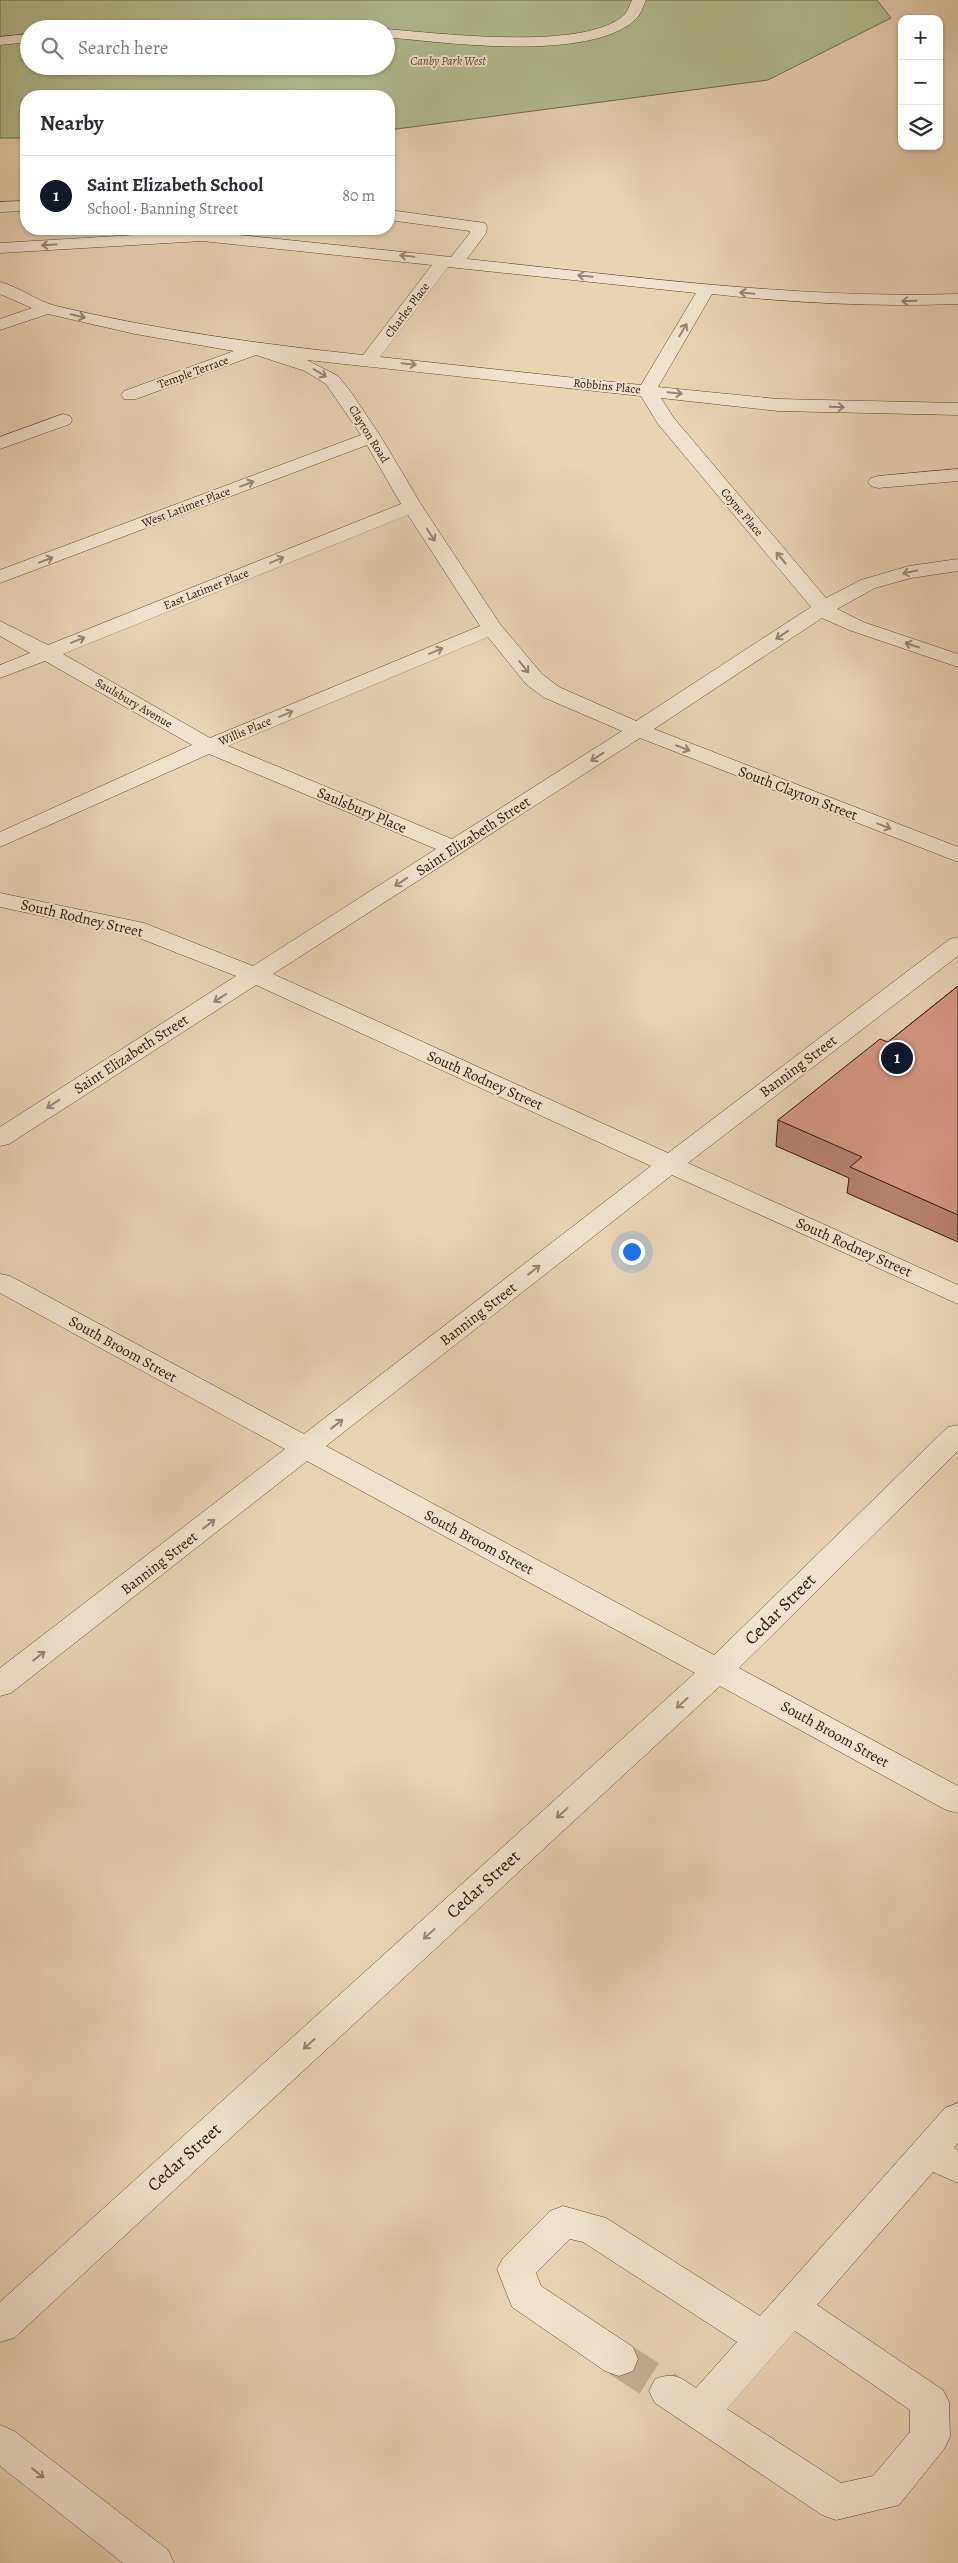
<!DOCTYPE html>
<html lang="en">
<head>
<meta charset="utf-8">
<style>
	:root { --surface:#fff; --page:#f2f2f3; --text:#2b2b33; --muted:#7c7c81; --line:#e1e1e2; --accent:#111827 }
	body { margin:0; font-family:Alegreya,serif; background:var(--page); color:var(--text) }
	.controls { position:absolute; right:15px; top:15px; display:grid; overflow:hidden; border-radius:10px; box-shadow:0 1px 4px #0004 }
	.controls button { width:45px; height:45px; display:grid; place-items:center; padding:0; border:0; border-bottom:1px solid var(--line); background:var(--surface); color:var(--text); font:25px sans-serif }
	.you { position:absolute; left:631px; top:1251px; width:18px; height:18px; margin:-12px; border:4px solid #fff; border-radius:50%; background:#1a73e8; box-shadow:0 0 0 8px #1a73e833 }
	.badge { display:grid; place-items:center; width:32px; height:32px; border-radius:50%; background:var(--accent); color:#fff; font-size:16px; font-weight:700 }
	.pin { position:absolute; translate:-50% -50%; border:2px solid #fff; box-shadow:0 1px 5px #0006 }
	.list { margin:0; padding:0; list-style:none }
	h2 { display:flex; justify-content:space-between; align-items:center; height:65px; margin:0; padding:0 20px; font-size:21px }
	h2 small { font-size:16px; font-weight:400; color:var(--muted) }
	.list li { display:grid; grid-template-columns:32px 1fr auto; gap:15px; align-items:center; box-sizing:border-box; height:80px; padding:0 20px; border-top:1px solid var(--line) }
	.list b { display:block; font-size:19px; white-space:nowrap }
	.list p { margin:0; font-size:16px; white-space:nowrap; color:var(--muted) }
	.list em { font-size:16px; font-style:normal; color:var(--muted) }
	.icon { flex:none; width:28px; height:28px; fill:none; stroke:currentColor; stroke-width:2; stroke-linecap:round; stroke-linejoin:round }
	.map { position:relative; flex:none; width:958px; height:2563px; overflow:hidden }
	.search { position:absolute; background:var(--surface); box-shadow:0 1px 4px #0004; left:20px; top:20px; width:375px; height:55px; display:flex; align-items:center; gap:12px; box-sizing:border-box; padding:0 18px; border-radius:28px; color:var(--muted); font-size:19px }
	.panel { position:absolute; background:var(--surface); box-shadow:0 1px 4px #0004; left:20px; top:90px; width:375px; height:145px; border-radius:20px }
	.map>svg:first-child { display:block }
	.green { fill:#b2bd90; stroke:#706a4c; fill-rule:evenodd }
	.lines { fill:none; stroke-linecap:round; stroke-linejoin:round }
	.minor-tunnel { stroke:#c3ad91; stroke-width:36; stroke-dasharray:36 18; stroke-linecap:butt }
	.minor-casing { stroke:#5c4533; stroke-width:1 }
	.minor { fill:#f0e2ce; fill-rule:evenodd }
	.wall { fill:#b98270; stroke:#2d1608 }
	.building { fill:#d79782; stroke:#2d1608 }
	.oneway { stroke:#988675 }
	.labels { text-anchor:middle; stroke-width:4; stroke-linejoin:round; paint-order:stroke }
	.far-park-label { font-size:12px; font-style:italic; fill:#554831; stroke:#f0e2ce }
	.far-street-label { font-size:12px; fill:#2d1608; stroke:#f0e2ce }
	.street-label { font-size:15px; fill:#2d1608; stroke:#f0e2ce }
	.near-street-label { font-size:18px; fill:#2d1608; stroke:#f0e2ce }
</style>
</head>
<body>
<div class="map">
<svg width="958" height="2563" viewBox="0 0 958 2563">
	<rect width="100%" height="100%" fill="#e8d3b3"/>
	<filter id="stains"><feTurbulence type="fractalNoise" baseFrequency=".004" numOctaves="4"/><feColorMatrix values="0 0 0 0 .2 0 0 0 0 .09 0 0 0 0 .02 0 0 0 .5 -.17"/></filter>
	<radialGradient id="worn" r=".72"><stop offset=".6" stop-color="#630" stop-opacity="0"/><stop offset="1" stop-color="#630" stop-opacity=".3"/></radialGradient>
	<path class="green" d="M 0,0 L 877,0 L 891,18 L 768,80 L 389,130 L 389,96 L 26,96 L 26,138 L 0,138 ZM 29,29 L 386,29 L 386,66 L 29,66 Z"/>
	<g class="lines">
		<path class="minor-tunnel" d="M 619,2359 L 669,2391"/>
		<g class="minor-casing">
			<g id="minor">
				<path d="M 632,0 L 646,0 C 643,6 641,15 635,20 C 588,62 446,43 386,37 L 386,29 C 437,33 588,52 625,14 C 628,10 630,4 632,0 Z"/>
				<path d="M 335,25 L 343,26 L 345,29 L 328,29 Z"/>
				<path d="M 29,34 L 29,42 L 0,45 L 0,37 Z"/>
				<path d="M 26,201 L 26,211 L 0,212 L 0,202 Z"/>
				<path d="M 389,210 L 485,223 L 487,227 L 486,233 L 467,259 C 630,276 794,299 958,294 L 958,304 C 875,307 794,303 712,294 L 658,387 L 778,399 L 958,403 L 958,415 L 778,411 L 661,398 L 673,417 L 826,598 L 861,580 L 909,566 L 958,559 L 958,571 L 911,578 L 875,588 L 837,609 L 863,622 L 958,654 L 958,667 L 849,630 L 822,618 L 654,729 L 958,847 L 958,862 L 640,738 L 273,974 L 668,1153 L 950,939 L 958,937 L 958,956 L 688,1163 L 958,1285 L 958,1304 L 672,1175 L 326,1446 L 714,1655 L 948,1427 L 958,1425 L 958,1451 L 739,1668 L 958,1786 L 958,1813 L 946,1810 L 720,1686 L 14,2338 L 0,2342 L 0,2302 L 695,1673 L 307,1461 L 11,1693 L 0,1696 L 0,1668 L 285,1449 L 0,1293 L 0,1274 L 10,1276 L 304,1434 L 651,1166 L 256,985 L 9,1144 L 0,1146 L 0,1127 L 236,976 L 129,934 L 0,907 L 0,893 L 144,923 L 253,966 L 436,849 L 209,754 L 0,847 L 0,832 L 192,745 L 45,661 L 0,678 L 0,665 L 30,653 L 0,636 L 0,621 L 48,645 L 401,504 L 367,445 L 0,583 L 0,570 L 361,435 L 326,384 L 305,371 L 256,355 L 136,399 L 124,399 L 121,395 L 124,391 L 234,351 L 135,334 L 48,314 L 0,330 L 0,319 L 32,308 L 0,294 L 0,282 C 20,287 36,301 56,306 C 157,330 260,344 363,355 L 432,265 L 202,241 L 0,253 L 0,243 L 202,231 L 451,257 L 470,233 L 470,231 L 389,220 ZM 448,267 L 696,293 L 641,385 L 380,357 ZM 307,360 L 641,396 L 658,424 L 811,607 L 636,721 L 559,687 L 542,674 L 500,624 L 422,506 L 381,437 L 351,392 L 338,376 ZM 408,515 L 480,626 L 210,738 L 63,654 ZM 488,637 L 526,684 L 543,697 L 622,731 L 452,839 L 228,746 Z"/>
				<path d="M 63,414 L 70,416 L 72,420 L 70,424 L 0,449 L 0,437 Z"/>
				<path d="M 958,469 L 958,481 L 878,488 L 871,486 L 868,482 L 871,478 L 878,476 Z"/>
				<path d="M 958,2103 L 958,2143 L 954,2148 L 958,2150 L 958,2183 L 933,2172 L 817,2305 L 943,2390 L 949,2402 L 950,2437 L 944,2449 L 899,2505 L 836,2520 L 822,2515 L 655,2403 L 649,2391 L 655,2379 C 674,2372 680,2377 696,2388 L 737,2342 L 583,2242 L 570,2239 L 536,2273 L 541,2286 L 633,2347 L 638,2359 L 633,2371 L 619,2376 L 605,2371 L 512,2307 L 497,2269 L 503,2258 L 550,2211 L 563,2206 L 606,2218 L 760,2316 L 945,2108 ZM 795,2331 L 910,2410 L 910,2432 L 873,2476 L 841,2483 L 727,2409 Z"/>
				<path d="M 0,2425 L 14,2431 L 168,2550 L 174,2563 L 123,2563 L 0,2466 Z"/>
			</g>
		</g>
		<use href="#minor" class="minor"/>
	</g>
	<path class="wall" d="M 958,986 L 958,1242 L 847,1193 L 849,1178 L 776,1146 L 778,1120 L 888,1042 Z"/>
	<path class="building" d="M 958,986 L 958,1215 L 850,1167 L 862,1157 L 778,1120 L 880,1039 L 888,1042 Z"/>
	<defs><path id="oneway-shaft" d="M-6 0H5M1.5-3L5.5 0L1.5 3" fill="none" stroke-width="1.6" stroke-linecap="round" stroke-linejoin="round" transform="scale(1.25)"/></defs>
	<g class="oneway">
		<use href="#oneway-shaft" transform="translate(49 245) rotate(177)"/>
		<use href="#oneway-shaft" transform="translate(407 256) rotate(-174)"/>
		<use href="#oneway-shaft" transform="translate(585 276) rotate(-174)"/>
		<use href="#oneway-shaft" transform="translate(747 293) rotate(-175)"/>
		<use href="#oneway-shaft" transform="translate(909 301) rotate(178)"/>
		<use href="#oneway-shaft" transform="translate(78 316) rotate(13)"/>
		<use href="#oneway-shaft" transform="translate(683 330) rotate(-59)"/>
		<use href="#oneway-shaft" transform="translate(409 364) rotate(6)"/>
		<use href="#oneway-shaft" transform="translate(320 373) rotate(31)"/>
		<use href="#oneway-shaft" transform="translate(675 393) rotate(6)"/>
		<use href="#oneway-shaft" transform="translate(837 407) rotate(2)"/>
		<use href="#oneway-shaft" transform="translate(247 484) rotate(-21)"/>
		<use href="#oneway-shaft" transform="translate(431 535) rotate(57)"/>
		<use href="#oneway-shaft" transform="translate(781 558) rotate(-130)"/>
		<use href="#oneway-shaft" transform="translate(46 560) rotate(-21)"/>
		<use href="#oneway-shaft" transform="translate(277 560) rotate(-22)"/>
		<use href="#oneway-shaft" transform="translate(910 572) rotate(168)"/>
		<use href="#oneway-shaft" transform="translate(782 635) rotate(147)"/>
		<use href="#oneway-shaft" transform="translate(78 640) rotate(-22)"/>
		<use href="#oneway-shaft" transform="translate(912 645) rotate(-161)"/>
		<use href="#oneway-shaft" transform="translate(436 651) rotate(-23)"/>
		<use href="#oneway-shaft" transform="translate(524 667) rotate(51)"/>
		<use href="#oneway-shaft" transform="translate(286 714) rotate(-23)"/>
		<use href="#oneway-shaft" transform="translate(683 748) rotate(21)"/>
		<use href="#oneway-shaft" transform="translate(597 757) rotate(147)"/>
		<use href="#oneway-shaft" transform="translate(884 826) rotate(21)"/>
		<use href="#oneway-shaft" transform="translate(401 882) rotate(147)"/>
		<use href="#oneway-shaft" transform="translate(220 998) rotate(147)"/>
		<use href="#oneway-shaft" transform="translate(53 1104) rotate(147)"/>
		<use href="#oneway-shaft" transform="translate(534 1270) rotate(-38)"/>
		<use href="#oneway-shaft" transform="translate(337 1424) rotate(-38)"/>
		<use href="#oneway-shaft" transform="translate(209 1524) rotate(-38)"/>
		<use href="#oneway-shaft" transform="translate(39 1656) rotate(-38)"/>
		<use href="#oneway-shaft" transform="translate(682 1703) rotate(138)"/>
		<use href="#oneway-shaft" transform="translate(562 1813) rotate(138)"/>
		<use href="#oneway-shaft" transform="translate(429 1934) rotate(138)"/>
		<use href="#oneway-shaft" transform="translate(309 2044) rotate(138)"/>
		<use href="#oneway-shaft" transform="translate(38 2473) rotate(38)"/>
	</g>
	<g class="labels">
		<g class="far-park-label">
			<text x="448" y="65">Canby Park West</text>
		</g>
		<g class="far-street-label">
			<text transform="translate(407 310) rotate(-53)" y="4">Charles Place</text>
			<text transform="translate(193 372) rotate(-20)" y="4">Temple Terrace</text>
			<text transform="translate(607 386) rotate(6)" y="4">Robbins Place</text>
			<text transform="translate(369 434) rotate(58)" y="4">Clayton Road</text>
			<text transform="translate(186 507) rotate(-21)" y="4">West Latimer Place</text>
			<text transform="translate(742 512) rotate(50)" y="4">Coyne Place</text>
			<text transform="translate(206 589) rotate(-22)" y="4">East Latimer Place</text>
			<text transform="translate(134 703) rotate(30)" y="4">Saulsbury Avenue</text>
			<text transform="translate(245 731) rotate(-23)" y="4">Willis Place</text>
		</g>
		<g class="street-label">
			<text transform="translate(798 793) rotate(21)" y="5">South Clayton Street</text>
			<text transform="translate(362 810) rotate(23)" y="5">Saulsbury Place</text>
			<text transform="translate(473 836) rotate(-33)" y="5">Saint Elizabeth Street</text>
			<text transform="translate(82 918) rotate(13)" y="5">South Rodney Street</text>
			<text transform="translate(131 1054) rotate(-33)" y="5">Saint Elizabeth Street</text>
			<text transform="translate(798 1066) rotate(-37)" y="5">Banning Street</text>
			<text transform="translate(485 1080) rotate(24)" y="5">South Rodney Street</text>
			<text transform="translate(854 1247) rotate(24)" y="5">South Rodney Street</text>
			<text transform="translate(478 1314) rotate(-38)" y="5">Banning Street</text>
			<text transform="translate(123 1349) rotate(29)" y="5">South Broom Street</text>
			<text transform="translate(479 1542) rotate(28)" y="5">South Broom Street</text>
			<text transform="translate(159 1563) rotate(-38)" y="5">Banning Street</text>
			<text transform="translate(835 1734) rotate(29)" y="5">South Broom Street</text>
		</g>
		<g class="near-street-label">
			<text transform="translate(780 1609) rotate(-45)" y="6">Cedar Street</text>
			<text transform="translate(483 1884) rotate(-42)" y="6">Cedar Street</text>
			<text transform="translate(184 2157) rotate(-42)" y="6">Cedar Street</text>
		</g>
	</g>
	<rect width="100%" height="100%" filter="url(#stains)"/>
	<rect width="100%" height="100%" fill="url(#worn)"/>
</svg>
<div class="controls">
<button>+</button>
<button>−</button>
<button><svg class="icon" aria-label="layers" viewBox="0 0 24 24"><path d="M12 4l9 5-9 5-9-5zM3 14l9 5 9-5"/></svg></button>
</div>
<div class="you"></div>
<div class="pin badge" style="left:897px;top:1058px">1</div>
<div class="search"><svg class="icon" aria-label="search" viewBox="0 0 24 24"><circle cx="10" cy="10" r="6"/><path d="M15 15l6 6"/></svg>Search here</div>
<section class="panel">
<h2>Nearby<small></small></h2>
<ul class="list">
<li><span class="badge">1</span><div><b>Saint Elizabeth School</b><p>School · Banning Street</p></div><em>80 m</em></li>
</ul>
</section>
</div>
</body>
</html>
